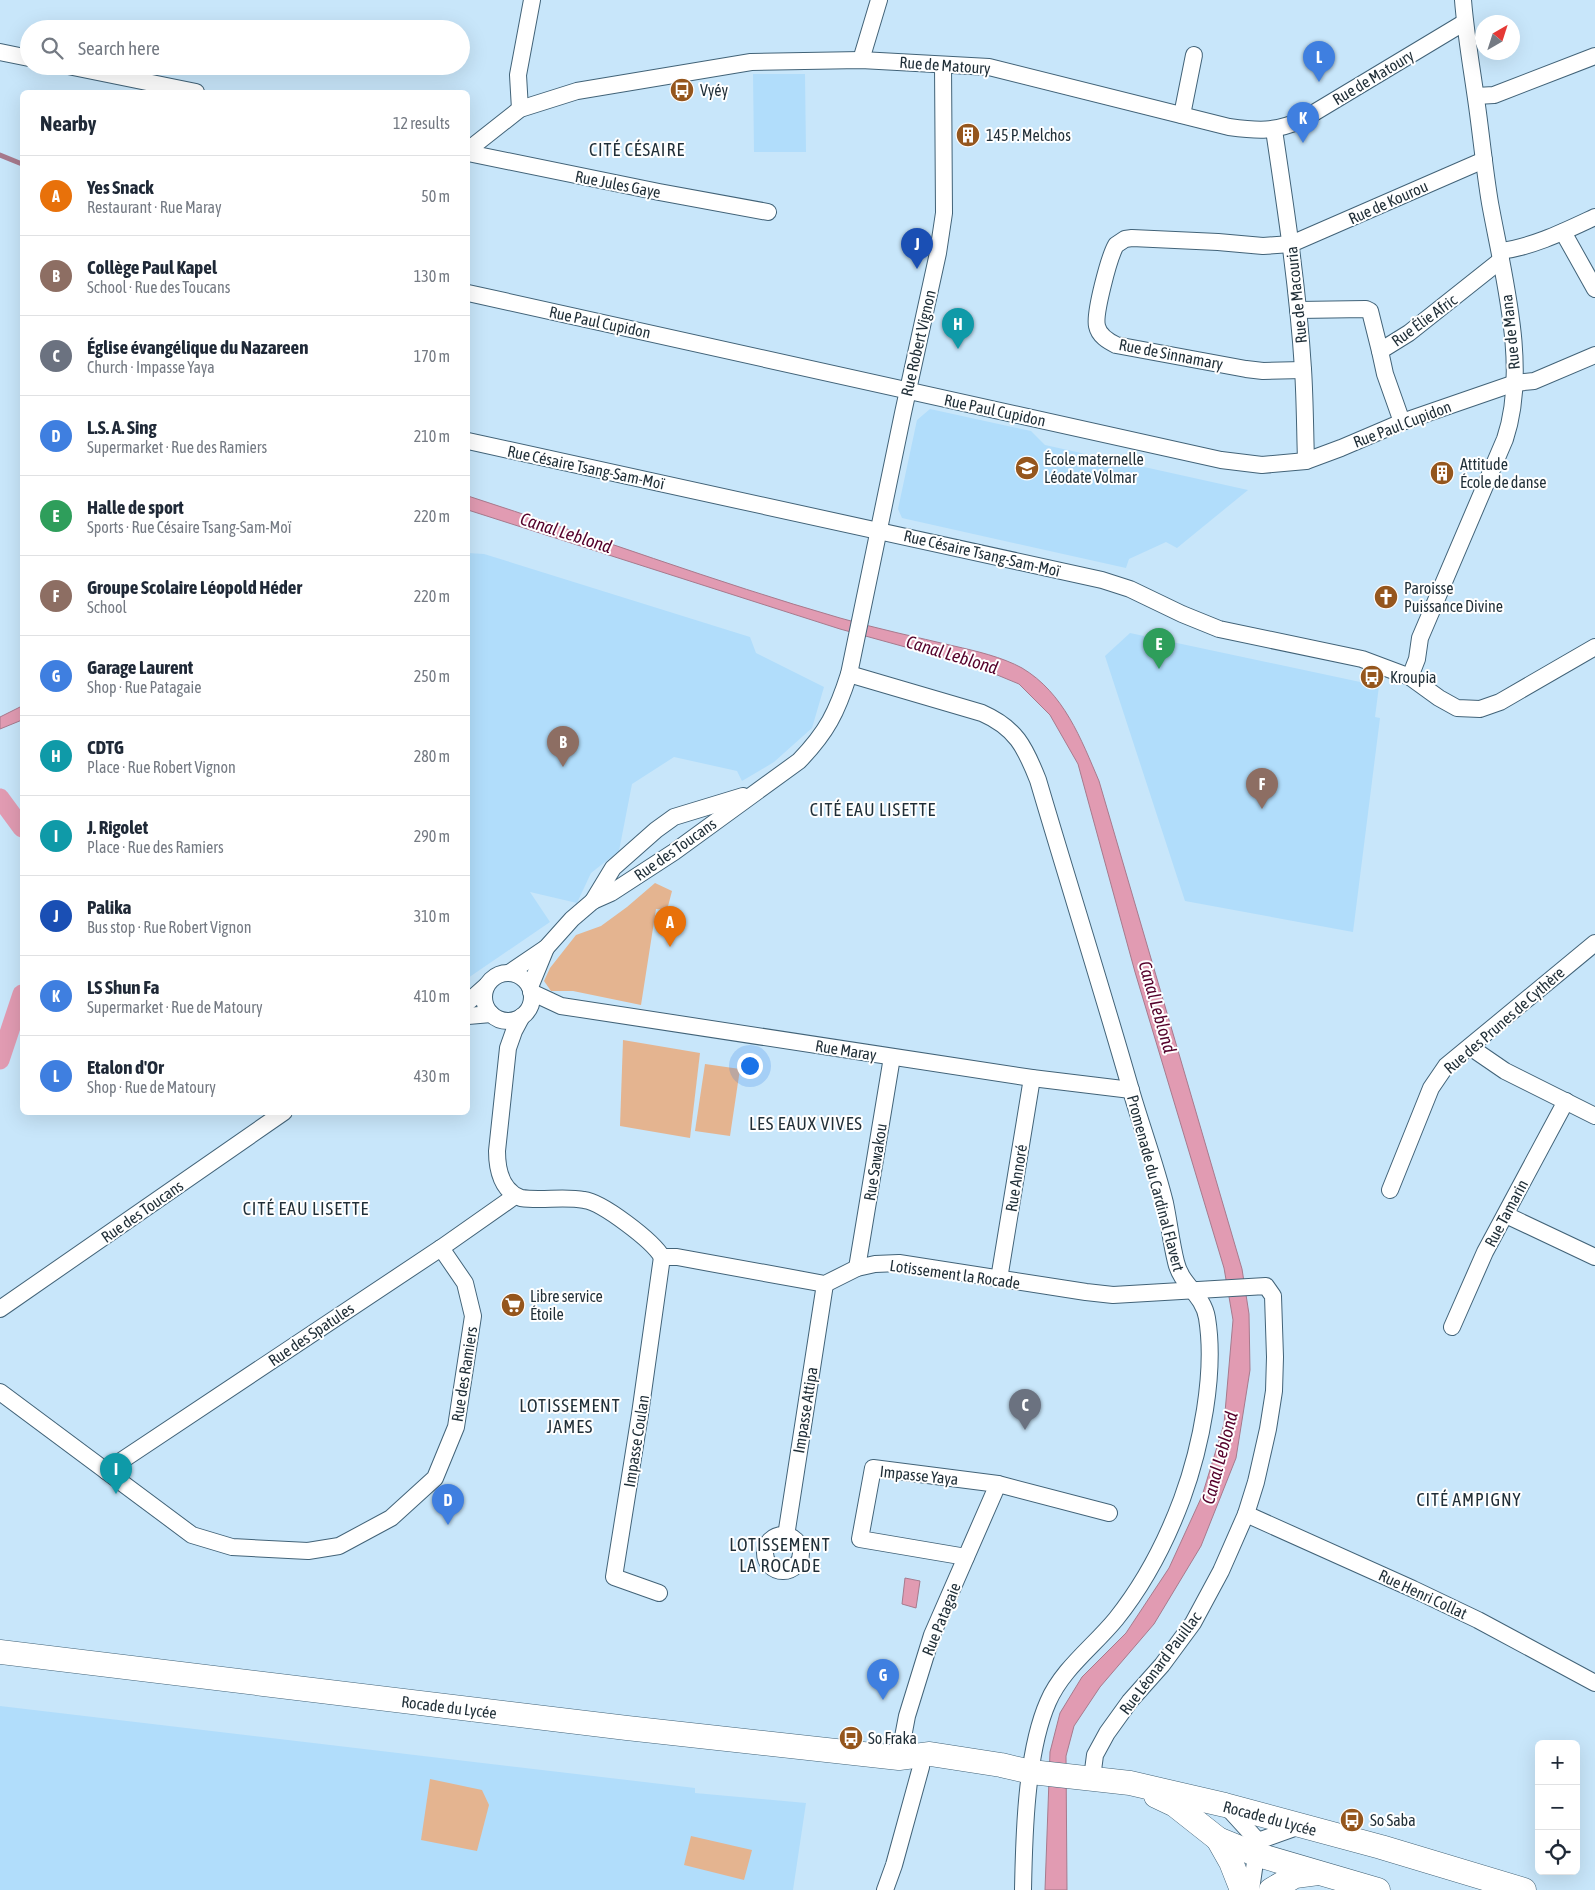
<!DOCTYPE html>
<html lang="en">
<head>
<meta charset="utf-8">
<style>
	:root { --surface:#fff; --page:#f6f6f7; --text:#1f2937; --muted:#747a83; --line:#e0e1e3; --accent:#95561d }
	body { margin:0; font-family:"Asap Condensed",sans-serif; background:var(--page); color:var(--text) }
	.controls { position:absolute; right:15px; bottom:15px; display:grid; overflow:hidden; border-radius:8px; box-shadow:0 5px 20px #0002 }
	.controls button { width:45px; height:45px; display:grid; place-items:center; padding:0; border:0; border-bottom:1px solid var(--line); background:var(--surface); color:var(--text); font:25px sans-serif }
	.compass { position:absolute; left:1475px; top:15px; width:45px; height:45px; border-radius:50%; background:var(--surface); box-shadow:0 5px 20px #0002; rotate:39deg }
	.you { position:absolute; left:749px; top:1065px; width:18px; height:18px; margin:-12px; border:4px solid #fff; border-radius:50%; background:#1a73e8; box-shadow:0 0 0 8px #1a73e833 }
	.badge { display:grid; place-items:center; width:32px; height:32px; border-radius:50%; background:var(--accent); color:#fff; font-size:16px; font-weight:700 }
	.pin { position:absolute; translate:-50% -41px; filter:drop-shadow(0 1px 2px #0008) }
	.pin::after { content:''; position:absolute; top:26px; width:18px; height:15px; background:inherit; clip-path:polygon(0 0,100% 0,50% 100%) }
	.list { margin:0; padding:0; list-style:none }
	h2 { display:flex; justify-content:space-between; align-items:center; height:65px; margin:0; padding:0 20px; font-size:21px }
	h2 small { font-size:16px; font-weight:400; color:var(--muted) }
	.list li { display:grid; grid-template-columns:32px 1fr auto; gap:15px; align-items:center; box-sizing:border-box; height:80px; padding:0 20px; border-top:1px solid var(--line) }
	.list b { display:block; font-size:19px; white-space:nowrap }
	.list p { margin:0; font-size:16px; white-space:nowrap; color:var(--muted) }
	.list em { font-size:16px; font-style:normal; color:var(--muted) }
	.icon { flex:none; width:28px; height:28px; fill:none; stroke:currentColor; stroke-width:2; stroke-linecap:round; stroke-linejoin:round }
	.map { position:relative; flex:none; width:1595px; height:1890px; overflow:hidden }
	.search { position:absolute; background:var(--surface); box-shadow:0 5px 20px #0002; left:20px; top:20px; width:450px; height:55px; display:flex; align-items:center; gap:12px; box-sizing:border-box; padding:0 18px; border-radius:28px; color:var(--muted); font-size:19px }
	.panel { position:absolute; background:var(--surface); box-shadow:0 5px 20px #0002; left:20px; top:90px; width:450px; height:1025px; border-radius:8px }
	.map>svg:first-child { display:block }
	.built { fill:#b1ddfb }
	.green { fill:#e4b490 }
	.water { fill:#e19bb2; stroke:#a77a8d }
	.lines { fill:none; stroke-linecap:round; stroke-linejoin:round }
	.stream { stroke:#a77a8d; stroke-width:5 }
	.canal { stroke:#e19bb2; stroke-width:19 }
	.street-casing { stroke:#426378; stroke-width:18 }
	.secondary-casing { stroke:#426378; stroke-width:25 }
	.street { stroke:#fff; stroke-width:16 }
	.secondary { stroke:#fff; stroke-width:24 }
	.labels { text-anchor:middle; stroke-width:4; stroke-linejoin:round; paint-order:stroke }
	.street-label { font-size:16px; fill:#1f2e37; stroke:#fff }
	.poi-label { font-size:16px; fill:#1f2e37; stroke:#fff; text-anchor:start }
	.neighbourhood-label { font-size:18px; letter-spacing:1px; fill:#1f2e37; stroke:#fff }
	.water-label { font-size:18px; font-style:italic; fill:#55012b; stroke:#fff }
</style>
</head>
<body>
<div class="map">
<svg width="1595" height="1890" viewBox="0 0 1595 1890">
	<rect width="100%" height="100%" fill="#c8e6fa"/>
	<g class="built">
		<path d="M 753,74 L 805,74 L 806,152 L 754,152 Z"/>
		<path d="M 930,409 L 1031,431 L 1045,445 L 1248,490 L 1177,548 L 1166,542 L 1129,559 L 1126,568 L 902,518 L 898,509 L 917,420 Z"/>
		<path d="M 468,553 L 484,554 L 750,637 L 756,653 L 824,687 L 812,728 L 774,762 L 742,781 L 737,771 L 674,757 L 632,784 L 619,851 L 591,873 L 577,903 L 530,892 L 550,922 L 468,978 Z"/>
		<path d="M 1130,633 L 1379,686 L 1375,717 L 1380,718 L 1353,932 L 1185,901 L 1105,656 Z"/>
		<path d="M 0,1706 L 695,1788 L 695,1793 L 806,1803 L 793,1890 L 0,1890 Z"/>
	</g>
	<g class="green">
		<path d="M 655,883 L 672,891 L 667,910 L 656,909 L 641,1005 L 573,991 L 551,991 L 544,981 L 550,968 L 576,935 L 601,926 L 627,907 Z"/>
		<path d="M 623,1040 L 700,1053 L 690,1138 L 620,1126 Z"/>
		<path d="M 705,1064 L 740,1069 L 730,1136 L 695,1131 Z"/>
		<path d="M 430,1779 L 482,1790 L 489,1805 L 477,1851 L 421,1840 Z"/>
		<path d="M 691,1836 L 752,1850 L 744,1880 L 684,1865 Z"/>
	</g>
	<g class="water">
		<path d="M 468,496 C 592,536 715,582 840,618 C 878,629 916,637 954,646 C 976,651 1002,657 1022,668 C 1064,693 1081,739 1099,781 L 1242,1269 L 1249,1314 L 1250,1370 L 1236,1458 L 1201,1546 L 1154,1624 L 1100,1687 L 1074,1726 L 1066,1756 L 1067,1890 L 1045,1890 L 1050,1752 L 1060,1713 L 1082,1677 L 1126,1633 L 1169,1568 L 1202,1496 L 1224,1424 L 1233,1320 L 1224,1268 L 1135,972 L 1078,764 L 1050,715 L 1019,684 L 978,667 L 840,629 L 468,510 Z"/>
		<path d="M 22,706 L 22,720 L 0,729 L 0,717 Z"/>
		<path d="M 905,1578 L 920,1581 L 916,1608 L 902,1604 Z"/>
	</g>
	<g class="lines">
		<path class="stream" d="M 0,155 L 22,164"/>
		<g class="canal">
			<path d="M 0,798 L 22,828"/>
			<path d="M 0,1060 L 22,994"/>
		</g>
		<g class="street-casing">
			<g id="street">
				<path d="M 0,52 L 29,58"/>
				<path d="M 861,60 L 879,0"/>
				<path d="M 68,66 L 196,92"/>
				<path d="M 1476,96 L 1494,95 L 1595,56"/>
				<path d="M 520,109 L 518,75 L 532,0"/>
				<path d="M 1182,115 L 1194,55"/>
				<path d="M 1274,130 C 1286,210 1298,289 1303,369 C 1305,400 1305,430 1306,461"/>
				<path d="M 468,150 L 520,109 L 577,91 L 751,62 L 861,60 L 989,67 L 1229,127 C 1259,131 1274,132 1302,120 L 1465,22"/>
				<path d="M 468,153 L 659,192 L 768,212"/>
				<path d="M 1563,232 L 1595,289"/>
				<path d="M 1500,251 C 1533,247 1565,231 1595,217"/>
				<path d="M 468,293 L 1221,460 L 1262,465 L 1306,461 L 1341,448 L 1402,422 L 1515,383 L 1534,381 L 1595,355"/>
				<path d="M 1298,310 L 1366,309 L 1370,311 L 1380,351"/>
				<path d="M 1303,370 L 1263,371 L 1246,369 L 1116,345 C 1108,341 1099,336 1097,326 C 1094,314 1109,257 1116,245 L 1125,239 L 1132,238 L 1218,242 L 1263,246 L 1291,244 L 1484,160"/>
				<path d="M 1402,422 L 1385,374 L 1380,351 L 1409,333 L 1501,260"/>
				<path d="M 468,441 L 1102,580 L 1130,589 L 1182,614 L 1219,629 L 1362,659 L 1410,677 L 1439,698 L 1457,708 L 1480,709 L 1500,702 L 1595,647"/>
				<path d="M 849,674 L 982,713 C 1016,728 1025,747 1038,780 C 1069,885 1102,989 1132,1094 C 1143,1131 1156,1166 1165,1203 C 1169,1222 1171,1242 1176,1262 C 1181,1285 1203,1294 1207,1318 C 1216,1373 1201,1447 1182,1499 C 1166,1542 1144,1584 1116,1619 C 1094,1646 1062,1669 1048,1702 C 1026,1752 1024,1835 1023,1890"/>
				<path d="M 1410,677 L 1417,659 L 1420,638 L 1505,439 C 1529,368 1503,275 1490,203 C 1485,173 1482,143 1478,113 C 1473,75 1466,38 1463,0"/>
				<path d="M 593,901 L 613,868 L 656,830 L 674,817 L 743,796"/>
				<path d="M 509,973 L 546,948 L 572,919 L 593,901 L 611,893 L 674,852 L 799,761 C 827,732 837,712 849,674 L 903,413 L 938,253 L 944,213 L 943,65"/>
				<circle cx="508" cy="997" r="24"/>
				<path d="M 530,987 L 546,948"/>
				<path d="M 531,992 L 561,1006 L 1032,1078 L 1131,1090"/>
				<path d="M 468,1002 L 486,986"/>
				<path d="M 468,1016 L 491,1014"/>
				<path d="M 522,1016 L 514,1031 L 508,1048 L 497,1151 C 497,1170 502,1191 521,1198 C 542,1201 564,1196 584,1200 C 602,1202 653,1241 662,1257"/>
				<path d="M 1470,1047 L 1505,1071 L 1595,1116"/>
				<path d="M 1390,1190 L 1431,1088 L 1446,1066 L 1595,943"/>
				<path d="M 1506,1215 L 1595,1257"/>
				<path d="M 662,1257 L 677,1257 L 825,1284 L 857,1268 L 875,1264 L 899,1263 L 1086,1292 L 1113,1295 L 1266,1286 L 1273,1296 L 1275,1357 L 1274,1391 L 1268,1429 L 1256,1482 L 1246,1514 L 1221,1571 L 1193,1623 L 1162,1665 L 1130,1701 L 1107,1733 L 1095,1755 L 1092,1778"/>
				<path d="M 857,1268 L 892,1057"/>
				<path d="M 999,1279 L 1032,1078"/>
				<path d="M 0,1309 L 284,1112"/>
				<path d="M 1452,1327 L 1485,1252 L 1566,1101"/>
				<path d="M 0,1392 L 192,1535 L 232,1547 L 308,1551 L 339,1546 L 391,1518 L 435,1478 L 456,1427 L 473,1316 L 465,1283 L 441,1248"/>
				<path d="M 106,1471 L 441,1248 L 515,1196"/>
				<path d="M 1246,1514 L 1413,1589 L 1478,1620 L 1595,1683"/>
				<circle cx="783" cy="1553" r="18"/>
				<path d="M 786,1536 L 825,1284"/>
				<path d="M 966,1557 L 860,1539 L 873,1468 L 998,1484 L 1109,1513"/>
				<path d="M 659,1593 L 614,1577 L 640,1414 L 662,1257"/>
				<path d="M 899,1758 L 907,1716 L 932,1635 L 998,1484"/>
				<path d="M 1227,1807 L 1258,1841 L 1251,1890"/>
				<path d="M 1258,1841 L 1300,1826"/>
				<path d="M 885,1890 L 894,1865 L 921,1767"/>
			</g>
		</g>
		<g class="secondary-casing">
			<g id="secondary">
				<path d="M 0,1652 L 627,1728 L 899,1758 L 930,1754 L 1001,1765 L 1031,1772 L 1130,1783 L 1225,1805 L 1381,1847 L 1524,1890"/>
				<path d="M 1156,1796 L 1175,1805 L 1218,1839 L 1255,1854 L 1378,1890"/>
				<path d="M 1218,1839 L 1231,1862 L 1242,1890"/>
				<path d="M 1271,1890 L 1295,1876 L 1318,1873"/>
			</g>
		</g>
		<use href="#street" class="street"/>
		<use href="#secondary" class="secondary"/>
	</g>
	<defs>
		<g id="bus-disc" transform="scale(1.25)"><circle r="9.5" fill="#95561d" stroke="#fff"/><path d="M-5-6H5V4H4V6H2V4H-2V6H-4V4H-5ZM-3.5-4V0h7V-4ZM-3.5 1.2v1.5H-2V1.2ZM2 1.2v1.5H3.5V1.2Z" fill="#fff"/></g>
		<g id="building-disc" transform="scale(1.25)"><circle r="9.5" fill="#95561d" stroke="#fff"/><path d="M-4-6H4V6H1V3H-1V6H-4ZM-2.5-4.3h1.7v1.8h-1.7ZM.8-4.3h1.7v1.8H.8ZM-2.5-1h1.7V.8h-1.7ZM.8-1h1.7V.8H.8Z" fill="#fff"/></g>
		<g id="school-disc" transform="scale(1.25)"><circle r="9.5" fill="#95561d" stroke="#fff"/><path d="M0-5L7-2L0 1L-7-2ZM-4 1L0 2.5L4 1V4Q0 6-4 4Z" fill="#fff"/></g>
		<g id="church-disc" transform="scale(1.25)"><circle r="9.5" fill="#95561d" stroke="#fff"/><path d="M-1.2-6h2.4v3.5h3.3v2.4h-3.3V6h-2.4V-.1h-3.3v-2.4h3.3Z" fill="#fff"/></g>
		<g id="supermarket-disc" transform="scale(1.25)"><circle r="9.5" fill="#95561d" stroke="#fff"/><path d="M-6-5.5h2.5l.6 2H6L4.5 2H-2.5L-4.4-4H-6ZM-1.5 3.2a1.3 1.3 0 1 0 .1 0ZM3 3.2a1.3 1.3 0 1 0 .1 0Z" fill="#fff"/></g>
	</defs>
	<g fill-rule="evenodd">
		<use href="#bus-disc" x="682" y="90"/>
		<use href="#building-disc" x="968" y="135"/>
		<use href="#school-disc" x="1027" y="468"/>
		<use href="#building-disc" x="1442" y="473"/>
		<use href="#church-disc" x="1386" y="597"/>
		<use href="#bus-disc" x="1372" y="677"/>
		<use href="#supermarket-disc" x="513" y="1305"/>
		<use href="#bus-disc" x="851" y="1738"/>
		<use href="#bus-disc" x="1352" y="1820"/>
	</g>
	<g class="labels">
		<g class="street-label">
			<text transform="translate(945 65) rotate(4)" y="6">Rue de Matoury</text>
			<text transform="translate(1373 77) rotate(-31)" y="6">Rue de Matoury</text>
			<text transform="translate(618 184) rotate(11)" y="6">Rue Jules Gaye</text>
			<text transform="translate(1388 202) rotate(-24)" y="6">Rue de Kourou</text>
			<text transform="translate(1296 295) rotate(-96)" y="6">Rue de Macouria</text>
			<text transform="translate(1424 320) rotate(-36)" y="6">Rue Élie Afric</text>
			<text transform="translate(600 322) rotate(12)" y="6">Rue Paul Cupidon</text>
			<text transform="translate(1510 332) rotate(-96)" y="6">Rue de Mana</text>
			<text transform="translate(918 343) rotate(-77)" y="6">Rue Robert Vignon</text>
			<text transform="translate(1171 354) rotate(11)" y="6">Rue de Sinnamary</text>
			<text transform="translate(995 410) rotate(12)" y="6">Rue Paul Cupidon</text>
			<text transform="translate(1402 424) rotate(-21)" y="6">Rue Paul Cupidon</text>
			<text transform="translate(586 467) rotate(12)" y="6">Rue Césaire Tsang-Sam-Moï</text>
			<text transform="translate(982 553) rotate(13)" y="6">Rue Césaire Tsang-Sam-Moï</text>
			<text transform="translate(675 849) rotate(-35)" y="6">Rue des Toucans</text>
			<text transform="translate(1504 1020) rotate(-41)" y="6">Rue des Prunes de Cythère</text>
			<text transform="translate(846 1050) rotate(9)" y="6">Rue Maray</text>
			<text transform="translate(875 1162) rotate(-81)" y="6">Rue Sawakou</text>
			<text transform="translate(1016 1178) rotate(-81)" y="6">Rue Annoré</text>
			<text transform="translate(1156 1183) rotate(75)" y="6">Promenade du Cardinal Flavert</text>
			<text transform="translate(142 1211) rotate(-35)" y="6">Rue des Toucans</text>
			<text transform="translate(1506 1213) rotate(-62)" y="6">Rue Tamarin</text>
			<text transform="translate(955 1274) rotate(8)" y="6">Lotissement la Rocade</text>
			<text transform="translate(311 1334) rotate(-34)" y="6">Rue des Spatules</text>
			<text transform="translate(464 1374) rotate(-81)" y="6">Rue des Ramiers</text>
			<text transform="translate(805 1410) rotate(-81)" y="6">Impasse Attipa</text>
			<text transform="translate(636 1441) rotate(-81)" y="6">Impasse Coulan</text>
			<text transform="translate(919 1475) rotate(6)" y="6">Impasse Yaya</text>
			<text transform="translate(1423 1594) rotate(25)" y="6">Rue Henri Collat</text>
			<text transform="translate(941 1619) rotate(-68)" y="6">Rue Patagaie</text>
			<text transform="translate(1160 1663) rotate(-53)" y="6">Rue Léonard Pauillac</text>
			<text transform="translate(449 1707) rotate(7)" y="6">Rocade du Lycée</text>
			<text transform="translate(1270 1818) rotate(15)" y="6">Rocade du Lycée</text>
		</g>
		<g class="poi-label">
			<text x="700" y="96">Vyéy</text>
			<text x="986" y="141">145 P. Melchos</text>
			<text x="1044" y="465">École maternelle<tspan x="1044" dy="18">Léodate Volmar</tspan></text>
			<text x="1460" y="470">Attitude<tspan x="1460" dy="18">École de danse</tspan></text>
			<text x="1404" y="594">Paroisse<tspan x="1404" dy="18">Puissance Divine</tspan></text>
			<text x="1390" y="683">Kroupia</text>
			<text x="530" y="1302">Libre service<tspan x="530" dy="18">Étoile</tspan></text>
			<text x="868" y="1744">So Fraka</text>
			<text x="1370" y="1826">So Saba</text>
		</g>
		<g class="neighbourhood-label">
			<text x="637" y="156">CITÉ CÉSAIRE</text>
			<text x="873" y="816">CITÉ EAU LISETTE</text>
			<text x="806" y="1130">LES EAUX VIVES</text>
			<text x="306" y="1215">CITÉ EAU LISETTE</text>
			<text x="570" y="1412">LOTISSEMENT<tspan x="570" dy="21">JAMES</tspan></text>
			<text x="1469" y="1506">CITÉ AMPIGNY</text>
			<text x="780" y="1551">LOTISSEMENT<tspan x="780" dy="21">LA ROCADE</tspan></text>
		</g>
		<g class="water-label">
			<text transform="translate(566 533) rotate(18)" y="6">Canal Leblond</text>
			<text transform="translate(952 655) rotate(17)" y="6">Canal Leblond</text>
			<text transform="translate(1157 1007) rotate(74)" y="6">Canal Leblond</text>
			<text transform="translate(1220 1458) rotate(-75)" y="6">Canal Leblond</text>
		</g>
	</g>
</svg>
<div class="controls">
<button>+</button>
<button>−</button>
<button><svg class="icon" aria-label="locate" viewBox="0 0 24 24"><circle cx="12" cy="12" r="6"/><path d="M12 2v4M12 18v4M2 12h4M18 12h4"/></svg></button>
</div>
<svg class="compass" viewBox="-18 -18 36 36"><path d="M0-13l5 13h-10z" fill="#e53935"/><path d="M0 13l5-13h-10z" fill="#747a83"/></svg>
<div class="you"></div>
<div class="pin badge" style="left:670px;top:947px;background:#e8710a">A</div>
<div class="pin badge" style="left:563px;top:767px;background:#8d6e63">B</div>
<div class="pin badge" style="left:1025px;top:1430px;background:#6b7280">C</div>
<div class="pin badge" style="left:448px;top:1525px;background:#3f7fe0">D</div>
<div class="pin badge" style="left:1159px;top:669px;background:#2e9e5b">E</div>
<div class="pin badge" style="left:1262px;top:809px;background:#8d6e63">F</div>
<div class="pin badge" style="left:883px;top:1700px;background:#3f7fe0">G</div>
<div class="pin badge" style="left:958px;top:349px;background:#0f9aa8">H</div>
<div class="pin badge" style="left:116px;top:1494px;background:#0f9aa8">I</div>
<div class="pin badge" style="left:917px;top:269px;background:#1a4fb4">J</div>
<div class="pin badge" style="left:1303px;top:143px;background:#3f7fe0">K</div>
<div class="pin badge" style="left:1319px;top:82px;background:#3f7fe0">L</div>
<div class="search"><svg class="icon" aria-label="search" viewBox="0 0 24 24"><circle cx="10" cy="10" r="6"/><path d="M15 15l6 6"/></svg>Search here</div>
<section class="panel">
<h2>Nearby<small>12 results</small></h2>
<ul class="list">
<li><span class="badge" style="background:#e8710a">A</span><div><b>Yes Snack</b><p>Restaurant · Rue Maray</p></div><em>50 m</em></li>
<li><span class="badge" style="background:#8d6e63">B</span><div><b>Collège Paul Kapel</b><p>School · Rue des Toucans</p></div><em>130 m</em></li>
<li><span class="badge" style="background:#6b7280">C</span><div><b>Église évangélique du Nazareen</b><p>Church · Impasse Yaya</p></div><em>170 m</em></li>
<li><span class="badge" style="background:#3f7fe0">D</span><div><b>L.S. A. Sing</b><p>Supermarket · Rue des Ramiers</p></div><em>210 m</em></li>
<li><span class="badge" style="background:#2e9e5b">E</span><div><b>Halle de sport</b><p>Sports · Rue Césaire Tsang-Sam-Moï</p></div><em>220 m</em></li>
<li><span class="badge" style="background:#8d6e63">F</span><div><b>Groupe Scolaire Léopold Héder</b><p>School</p></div><em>220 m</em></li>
<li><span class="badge" style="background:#3f7fe0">G</span><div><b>Garage Laurent</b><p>Shop · Rue Patagaie</p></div><em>250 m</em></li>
<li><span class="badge" style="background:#0f9aa8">H</span><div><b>CDTG</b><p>Place · Rue Robert Vignon</p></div><em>280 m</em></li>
<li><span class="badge" style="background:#0f9aa8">I</span><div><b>J. Rigolet</b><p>Place · Rue des Ramiers</p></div><em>290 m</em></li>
<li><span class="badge" style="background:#1a4fb4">J</span><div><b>Palika</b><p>Bus stop · Rue Robert Vignon</p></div><em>310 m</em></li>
<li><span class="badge" style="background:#3f7fe0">K</span><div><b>LS Shun Fa</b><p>Supermarket · Rue de Matoury</p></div><em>410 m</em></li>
<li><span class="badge" style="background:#3f7fe0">L</span><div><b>Etalon d'Or</b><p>Shop · Rue de Matoury</p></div><em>430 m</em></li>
</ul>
</section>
</div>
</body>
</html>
